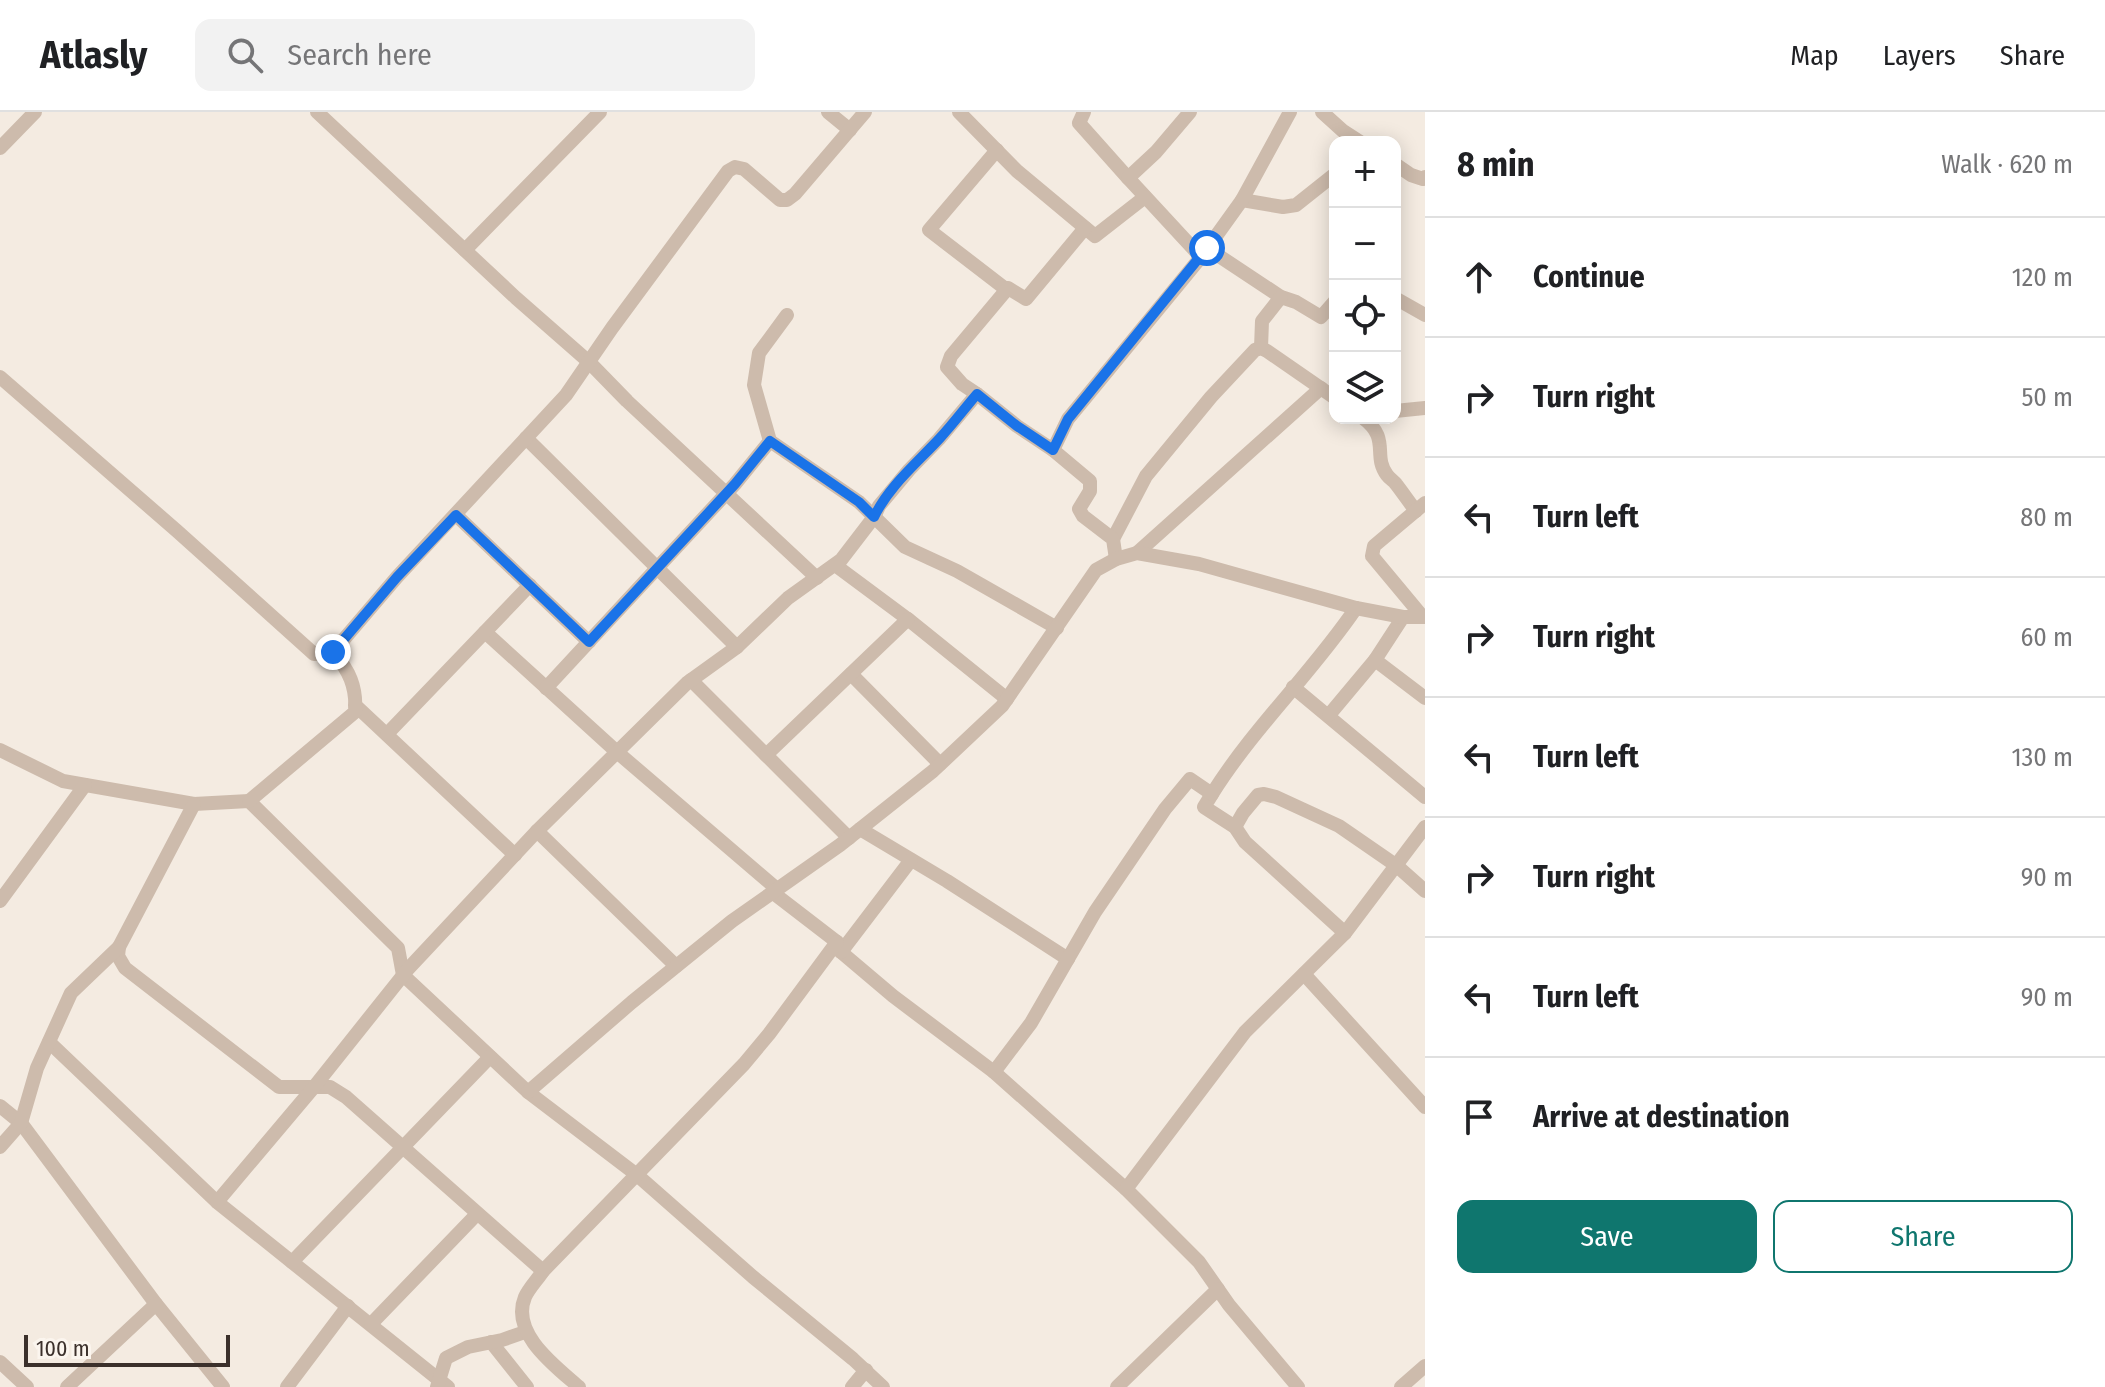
<!DOCTYPE html>
<html lang="en">
<head>
<meta charset="utf-8">
<style>
	:root { --surface:#fff; --page:#f2f2f2; --text:#202124; --muted:#757577; --line:#e0e0e0; --accent:#0f766e }
	body { margin:0; font-family:"Fira Sans Condensed",sans-serif; background:var(--page); color:var(--text) }
	.controls { position:absolute; right:24px; top:24px; display:grid; overflow:hidden; border-radius:16px; box-shadow:0 4px 20px #0003 }
	.controls button { width:72px; height:72px; display:grid; place-items:center; padding:0; border:0; border-bottom:2px solid var(--line); background:var(--surface); color:var(--text); font:40px sans-serif }
	.scale { position:absolute; left:24px; bottom:20px; width:206px; box-sizing:border-box; padding-left:8px; border:4px solid #3b302b; border-top:0; font-size:22px; line-height:28px; white-space:nowrap; color:#3b302b; -webkit-text-stroke:6px #fbf5ee; paint-order:stroke }
	.stop { position:absolute; width:24px; height:24px; margin:-18px; border:6px solid #1a73e8; border-radius:50%; background:#fff }
	.stop.end { background:#1a73e8; border-color:#fff; box-shadow:0 2px 8px #0008 }
	.list { margin:0; padding:0; list-style:none }
	h2 { display:flex; justify-content:space-between; align-items:center; height:104px; margin:0; padding:0 32px; font-size:34px }
	h2 small { font-size:26px; font-weight:400; color:var(--muted) }
	.list li { display:grid; grid-template-columns:52px 1fr auto; gap:24px; align-items:center; box-sizing:border-box; height:120px; padding:0 32px; border-top:2px solid var(--line) }
	.list b { display:block; font-size:30px; white-space:nowrap }
	.list em { font-size:26px; font-style:normal; color:var(--muted) }
	.actions { display:flex; gap:16px; padding:24px 32px }
	.actions a { flex:1; padding:18px 0; border:2px solid var(--accent); border-radius:16px; text-align:center; font-size:28px; color:var(--accent) }
	.actions .main { background:var(--accent); color:#fff }
	.icon { flex:none; width:44px; height:44px; fill:none; stroke:currentColor; stroke-width:2; stroke-linecap:round; stroke-linejoin:round }
	.map { position:relative; flex:none; width:1425px; height:1275px; overflow:hidden }
	header { display:flex; align-items:center; gap:48px; box-sizing:border-box; height:112px; padding:0 40px; background:var(--surface); border-bottom:2px solid var(--line) }
	header strong { font-size:38px }
	nav { display:flex; gap:44px; margin-inline-start:auto; font-size:28px }
	.search { width:560px; height:72px; background:var(--page); display:flex; align-items:center; gap:20px; box-sizing:border-box; padding:0 28px; border-radius:16px; color:var(--muted); font-size:30px }
	main { display:flex }
	aside { flex:1; background:var(--surface) }
	.map>svg:first-child { display:block }
	.lines { fill:none; stroke-linecap:round; stroke-linejoin:round }
	.street { stroke:#cdbbac; stroke-width:14 }
	.route { stroke:#1a73e8; stroke-width:10 }
</style>
</head>
<body>
<header>
<strong>Atlasly</strong>
<div class="search"><svg class="icon" aria-label="search" viewBox="0 0 24 24"><circle cx="10" cy="10" r="6"/><path d="M15 15l6 6"/></svg>Search here</div>
<nav><a>Map</a><a>Layers</a><a>Share</a></nav>
</header>
<main>
<div class="map">
<svg width="1425" height="1275" viewBox="0 0 1425 1275">
	<rect width="100%" height="100%" fill="#f4ebe1"/>
	<g class="lines">
		<g class="street">
			<path d="M 317,0 L 516,186 L 589,250 L 627,289 L 817,466"/>
			<path d="M 828,0 L 850,18"/>
			<path d="M 959,0 L 1017,59 L 1095,124 L 1145,85"/>
			<path d="M 1084,0 L 1079,11 L 1128,66"/>
			<path d="M 1190,0 L 1156,40 L 1128,66 L 1201,145"/>
			<path d="M 1322,0 L 1343,19 L 1360,30"/>
			<path d="M 0,36 L 35,0"/>
			<path d="M 997,38 L 929,118 L 1007,178"/>
			<path d="M 1395,52 L 1411,63 L 1423,67 L 1425,65"/>
			<path d="M 1242,88 L 1283,95 L 1296,93 L 1335,62"/>
			<path d="M 1207,136 L 1281,185 L 1296,190 L 1321,205 L 1335,189"/>
			<path d="M 465,138 L 600,0"/>
			<path d="M 1395,186 L 1425,203"/>
			<path d="M 787,203 L 759,241 L 754,273 L 770,329 L 859,390 L 905,435 L 957,459 L 1057,516"/>
			<path d="M 1261,236 L 1262,209 L 1281,185"/>
			<path d="M 0,265 L 177,419 L 314,542 L 333,540"/>
			<path d="M 977,282 L 1017,314 L 1053,338"/>
			<path d="M 1395,299 L 1425,296"/>
			<path d="M 1363,306 C 1391,327 1372,343 1387,363 C 1390,367 1394,369 1396,372 C 1403,381 1409,390 1416,399"/>
			<path d="M 526,326 L 737,535"/>
			<path d="M 456,403 L 589,530"/>
			<path d="M 1113,427 L 1146,364 L 1211,285 L 1255,238 L 1261,236 L 1267,239 L 1335,286"/>
			<path d="M 1137,441 L 1321,276"/>
			<path d="M 1116,447 L 1113,427 L 1083,404 L 1079,397 L 1090,379 L 1090,369 L 1053,338 L 1068,307 L 1201,145 L 1242,88 L 1290,0"/>
			<path d="M 835,453 L 909,508 L 1007,587"/>
			<path d="M 1422,504 L 1372,444 L 1374,434 L 1425,391"/>
			<path d="M 485,520 L 617,640 L 777,777"/>
			<path d="M 1375,548 L 1425,586"/>
			<path d="M 851,562 L 940,652"/>
			<path d="M 691,568 L 849,726"/>
			<path d="M 1293,575 L 1425,685"/>
			<path d="M 546,576 L 735,372 L 770,329"/>
			<path d="M 355,593 L 515,743"/>
			<path d="M 1329,603 L 1375,548 L 1403,505"/>
			<path d="M 387,622 L 530,473"/>
			<path d="M 0,638 L 63,669 L 194,692 L 249,689 L 398,836 L 403,863 L 528,980 L 637,1063 L 753,1165 L 853,1247 L 883,1275"/>
			<path d="M 766,643 L 908,507"/>
			<path d="M 1212,682 L 1204,695 L 1235,715 L 1245,730 L 1345,821"/>
			<path d="M 249,689 L 355,600 C 357,575 349,558 333,540 L 397,465 L 566,283 L 612,216 L 728,59 L 735,55 L 744,57 L 780,88 L 787,88 L 795,82 L 865,0"/>
			<path d="M 194,692 L 119,835 L 118,844 L 125,856 L 279,975 L 330,975 L 346,985 L 543,1159"/>
			<path d="M 1235,715 L 1243,701 L 1258,683 L 1264,682 L 1276,685 L 1339,714 L 1397,754 L 1425,779"/>
			<path d="M 860,717 L 947,769 L 1068,847"/>
			<path d="M 537,719 L 676,854"/>
			<path d="M 772,780 L 837,830 L 841,840 L 893,884 L 994,960 L 1126,1077 L 1199,1150 L 1229,1193 L 1298,1275"/>
			<path d="M 0,789 L 85,673"/>
			<path d="M 841,840 L 911,748"/>
			<path d="M 1304,862 L 1425,995"/>
			<path d="M 49,930 L 217,1090 L 448,1275"/>
			<path d="M 994,960 L 1031,911 L 1095,800 L 1165,697 L 1190,667 L 1212,682 C 1254,615 1312,561 1356,496"/>
			<path d="M 528,980 L 632,890 L 732,809 L 840,733 L 933,659 L 1002,594 L 1096,458 L 1116,447 L 1137,441 L 1199,452 L 1356,496 L 1403,505 L 1425,505"/>
			<path d="M 0,994 L 21,1011 L 156,1192 L 223,1275"/>
			<path d="M 0,1035 L 21,1011 L 37,956 L 71,881 L 119,835"/>
			<path d="M 1126,1077 L 1245,920 L 1345,821 L 1425,715"/>
			<path d="M 217,1090 L 314,975 L 408,857 L 537,719 L 687,571 L 737,535 L 788,486 L 841,448 L 874,405 L 879,394 L 909,358 L 939,327 L 977,282 L 962,272 L 947,255 L 951,244 L 1008,176 L 1026,187 L 1085,116"/>
			<path d="M 292,1150 L 490,945"/>
			<path d="M 371,1212 L 477,1102"/>
			<path d="M 491,1230 L 527,1275"/>
			<path d="M 0,1250 L 27,1275"/>
			<path d="M 67,1275 L 156,1192"/>
			<path d="M 287,1275 L 348,1194"/>
			<path d="M 437,1275 L 446,1246 L 468,1235 L 502,1228 L 525,1220"/>
			<path d="M 579,1275 C 555,1254 510,1221 525,1185 C 529,1176 538,1167 543,1159 L 744,952 L 769,922 L 837,830"/>
			<path d="M 852,1275 L 866,1258"/>
			<path d="M 1117,1275 L 1218,1177"/>
			<path d="M 1401,1275 L 1425,1254"/>
		</g>
	</g>
	<g class="lines">
		<path class="route" d="M 333,540 L 397,465 L 456,403 L 589,530 L 735,372 L 770,329 L 859,390 L 874,405 C 889,374 917,351 940,326 C 953,312 965,296 977,282 L 1017,314 L 1053,338 L 1068,307 L 1207,136"/>
	</g>
</svg>
<div class="controls">
<button>+</button>
<button>−</button>
<button><svg class="icon" aria-label="locate" viewBox="0 0 24 24"><circle cx="12" cy="12" r="6"/><path d="M12 2v4M12 18v4M2 12h4M18 12h4"/></svg></button>
<button><svg class="icon" aria-label="layers" viewBox="0 0 24 24"><path d="M12 4l9 5-9 5-9-5zM3 14l9 5 9-5"/></svg></button>
</div>
<div class="scale">100 m</div>
<div class="stop" style="left:1207px;top:136px"></div>
<div class="stop end" style="left:333px;top:540px"></div>
</div>
<aside>
<h2>8 min<small>Walk · 620 m</small></h2>
<ul class="list">
<li><svg class="icon" aria-label="ahead" viewBox="0 0 24 24"><path d="M12 20V5M6 11l6-6 6 6"/></svg><div><b>Continue</b></div><em>120 m</em></li>
<li><svg class="icon" aria-label="right" viewBox="0 0 24 24"><path d="M7 20v-9h11M14 6l5 5-5 5"/></svg><div><b>Turn right</b></div><em>50 m</em></li>
<li><svg class="icon" aria-label="left" viewBox="0 0 24 24"><path d="M17 20v-9H6M10 6l-5 5 5 5"/></svg><div><b>Turn left</b></div><em>80 m</em></li>
<li><svg class="icon" aria-label="right" viewBox="0 0 24 24"><path d="M7 20v-9h11M14 6l5 5-5 5"/></svg><div><b>Turn right</b></div><em>60 m</em></li>
<li><svg class="icon" aria-label="left" viewBox="0 0 24 24"><path d="M17 20v-9H6M10 6l-5 5 5 5"/></svg><div><b>Turn left</b></div><em>130 m</em></li>
<li><svg class="icon" aria-label="right" viewBox="0 0 24 24"><path d="M7 20v-9h11M14 6l5 5-5 5"/></svg><div><b>Turn right</b></div><em>90 m</em></li>
<li><svg class="icon" aria-label="left" viewBox="0 0 24 24"><path d="M17 20v-9H6M10 6l-5 5 5 5"/></svg><div><b>Turn left</b></div><em>90 m</em></li>
<li><svg class="icon" aria-label="arrive" viewBox="0 0 24 24"><path d="M6 21V4h12l-3 4 3 4H6"/></svg><div><b>Arrive at destination</b></div></li>
</ul>
<div class="actions"><a class="main">Save</a><a>Share</a></div>
</aside>
</main>
</body>
</html>
